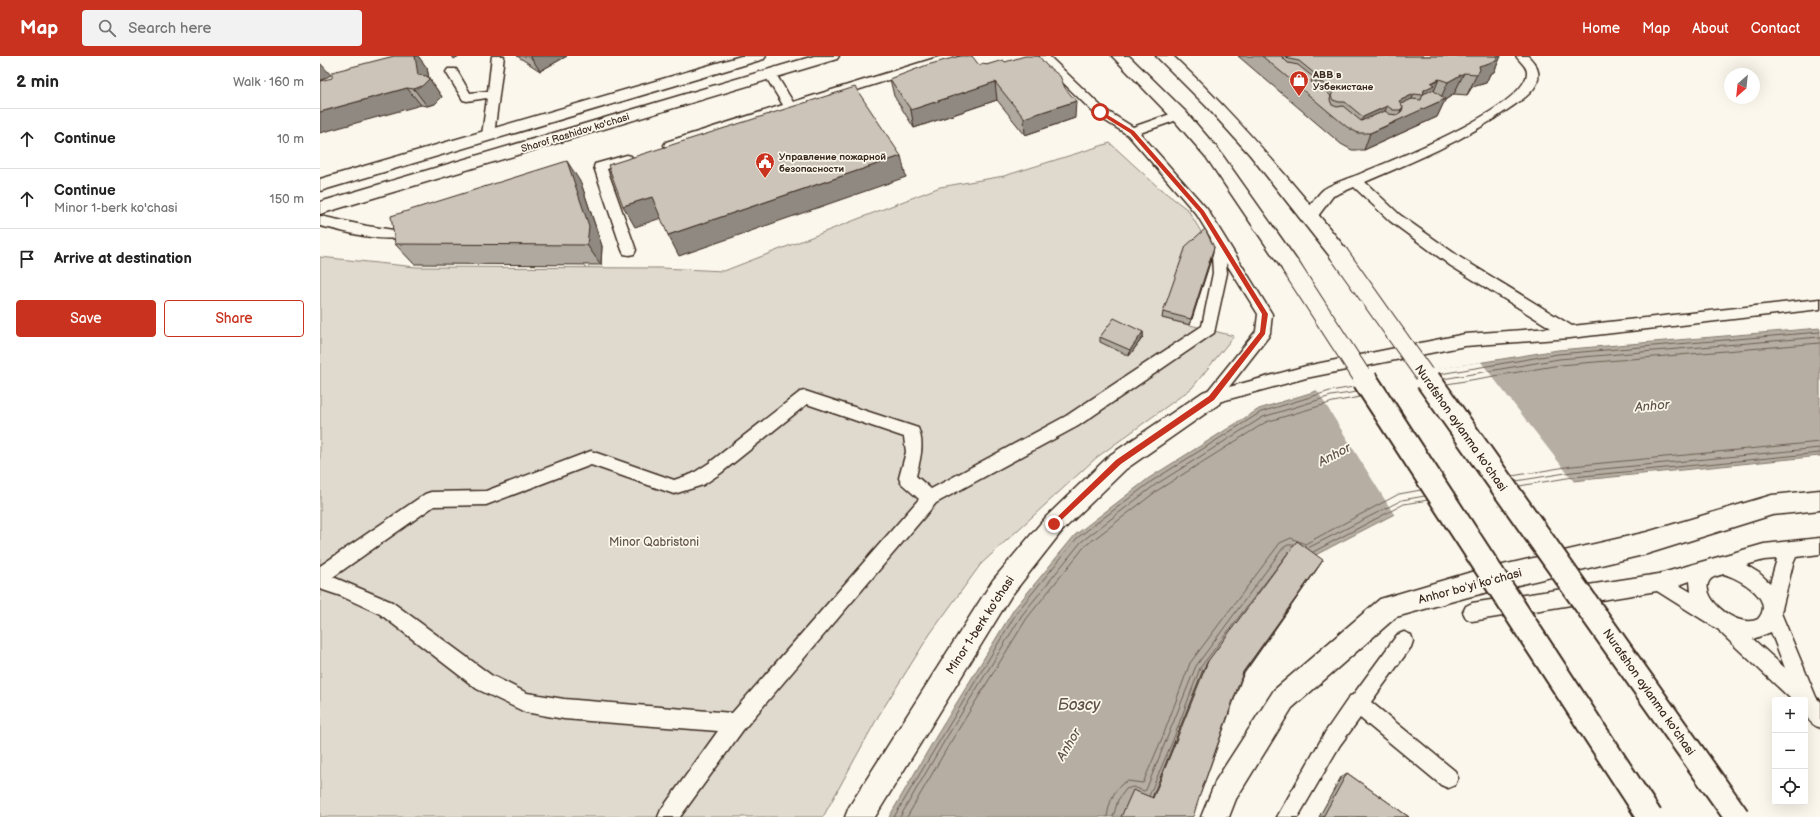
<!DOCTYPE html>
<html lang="en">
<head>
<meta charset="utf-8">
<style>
	:root { --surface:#fff; --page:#f2f2f2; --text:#222; --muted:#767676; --line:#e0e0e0; --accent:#c8321e }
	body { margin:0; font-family:"Balsamiq Sans",sans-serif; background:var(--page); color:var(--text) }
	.controls { position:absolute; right:12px; bottom:12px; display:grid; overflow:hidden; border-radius:4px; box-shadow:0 4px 16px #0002 }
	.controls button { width:36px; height:36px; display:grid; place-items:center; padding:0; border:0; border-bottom:1px solid var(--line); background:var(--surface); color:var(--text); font:20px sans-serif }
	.compass { position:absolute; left:1404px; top:12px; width:36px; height:36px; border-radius:50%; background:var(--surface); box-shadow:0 4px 16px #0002; rotate:207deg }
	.stop { position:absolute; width:12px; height:12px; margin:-9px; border:3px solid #c8321e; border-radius:50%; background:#fff }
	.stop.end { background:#c8321e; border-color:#fff; box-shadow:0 1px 4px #0008 }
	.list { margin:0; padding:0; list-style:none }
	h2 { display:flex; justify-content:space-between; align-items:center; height:52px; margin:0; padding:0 16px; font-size:17px }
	h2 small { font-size:13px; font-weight:400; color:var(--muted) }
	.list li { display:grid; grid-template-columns:26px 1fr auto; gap:12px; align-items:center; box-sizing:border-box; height:60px; padding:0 16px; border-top:1px solid var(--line) }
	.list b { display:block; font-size:15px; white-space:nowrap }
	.list p { margin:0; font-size:13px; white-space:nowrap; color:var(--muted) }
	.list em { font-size:13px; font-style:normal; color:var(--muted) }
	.actions { display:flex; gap:8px; padding:12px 16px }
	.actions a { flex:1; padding:9px 0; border:1px solid var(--accent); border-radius:4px; text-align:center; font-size:14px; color:var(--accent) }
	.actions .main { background:var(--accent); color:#fff }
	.icon { flex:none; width:22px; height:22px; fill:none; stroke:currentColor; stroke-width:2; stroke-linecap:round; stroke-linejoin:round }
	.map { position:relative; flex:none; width:1500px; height:761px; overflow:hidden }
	header { display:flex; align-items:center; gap:24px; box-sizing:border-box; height:56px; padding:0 20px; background:var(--accent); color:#fff }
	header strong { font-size:19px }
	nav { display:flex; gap:22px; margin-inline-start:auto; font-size:14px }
	.search { width:280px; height:36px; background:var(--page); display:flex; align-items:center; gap:10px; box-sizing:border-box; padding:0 14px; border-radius:4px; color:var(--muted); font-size:15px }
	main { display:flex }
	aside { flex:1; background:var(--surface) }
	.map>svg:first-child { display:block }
	.green { fill:#dfd9ce; stroke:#8d8276 }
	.water { fill:#b6aea2; stroke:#85796d }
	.pier { fill:#fbf7ec }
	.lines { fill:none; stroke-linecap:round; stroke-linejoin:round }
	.shore { stroke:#6c5f53; stroke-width:1 }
	.service-casing { stroke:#3b2a1e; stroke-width:3 }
	.pedestrian-casing { stroke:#3b2a1e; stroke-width:3 }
	.secondary-casing { stroke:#3b2a1e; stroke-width:3 }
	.primary-casing { stroke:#3b2a1e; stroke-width:3 }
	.service { fill:#fbf7ec; fill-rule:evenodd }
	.pedestrian { fill:#fbf7ec; fill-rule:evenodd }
	.secondary { fill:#fbf7ec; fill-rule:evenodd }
	.primary { fill:#fbf7ec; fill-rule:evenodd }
	.primary-bridge-far1-casing { stroke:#3b2a1e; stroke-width:20; stroke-linecap:butt }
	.primary-bridge-casing { stroke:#3b2a1e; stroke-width:28; stroke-linecap:butt }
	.primary-bridge-far1 { stroke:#fbf7ec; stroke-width:18 }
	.primary-bridge { stroke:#fbf7ec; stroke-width:24 }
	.wall { fill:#afa99f; stroke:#3b2a1e }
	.shaded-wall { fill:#8f8982; stroke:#3b2a1e }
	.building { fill:#ccc4b9; stroke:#3b2a1e }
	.route { fill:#c8321e }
	.labels { text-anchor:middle; stroke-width:3.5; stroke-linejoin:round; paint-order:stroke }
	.far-poi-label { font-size:10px; font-weight:bold; fill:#3b2a1e; stroke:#fbf7ec; text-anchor:start }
	.far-street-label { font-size:10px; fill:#3b2a1e; stroke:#fbf7ec }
	.street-label { font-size:12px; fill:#3b2a1e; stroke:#fbf7ec }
	.park-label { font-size:12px; fill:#64564a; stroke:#fbf7ec }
	.water-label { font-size:13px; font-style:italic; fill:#605246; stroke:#fbf7ec }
	.near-water-label { font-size:16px; font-style:italic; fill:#605246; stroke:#fbf7ec }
</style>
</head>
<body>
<header>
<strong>Map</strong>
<div class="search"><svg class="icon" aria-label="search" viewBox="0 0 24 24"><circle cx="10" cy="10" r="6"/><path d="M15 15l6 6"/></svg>Search here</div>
<nav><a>Home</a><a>Map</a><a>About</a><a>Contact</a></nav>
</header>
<main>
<aside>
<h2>2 min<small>Walk · 160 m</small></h2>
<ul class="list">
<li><svg class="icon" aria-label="ahead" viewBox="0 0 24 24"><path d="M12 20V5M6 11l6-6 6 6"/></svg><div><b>Continue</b></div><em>10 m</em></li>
<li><svg class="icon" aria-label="ahead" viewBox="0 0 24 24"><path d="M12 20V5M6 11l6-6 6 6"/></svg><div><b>Continue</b><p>Minor 1-berk ko'chasi</p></div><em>150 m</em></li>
<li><svg class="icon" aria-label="arrive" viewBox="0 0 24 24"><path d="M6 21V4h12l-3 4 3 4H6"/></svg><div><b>Arrive at destination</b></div></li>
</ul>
<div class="actions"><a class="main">Save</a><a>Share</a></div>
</aside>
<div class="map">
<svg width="1500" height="761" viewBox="0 0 1500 761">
	<rect width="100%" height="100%" fill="#fbf7ec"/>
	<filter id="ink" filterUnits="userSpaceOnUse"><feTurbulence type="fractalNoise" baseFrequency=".025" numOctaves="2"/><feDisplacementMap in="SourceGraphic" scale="8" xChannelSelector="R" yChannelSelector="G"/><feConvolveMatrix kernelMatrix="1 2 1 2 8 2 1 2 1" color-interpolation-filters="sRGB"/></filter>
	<g filter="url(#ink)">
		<path class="green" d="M 790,87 L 838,131 L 868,154 L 883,179 L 842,262 L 914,280 L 872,332 L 776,402 L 661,508 L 610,578 L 559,659 L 503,761 L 0,761 L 0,201 L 96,211 L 341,212 L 404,215 L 620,131 L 684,120 Z"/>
		<path class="water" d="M 1500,272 L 1500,400 L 1253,425 L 1086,452 L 982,506 L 830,748 L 802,761 L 569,761 L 617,679 L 694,553 L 755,479 L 829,422 L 939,353 L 1009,331 L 1238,294 Z"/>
		<path class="pier" d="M 1161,306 L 1255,427 L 1086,454 L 1075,460 L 996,333 L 1009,329 Z"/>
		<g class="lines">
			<g class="shore">
				<path d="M 1120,318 L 1238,298 L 1500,276"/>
				<path d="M 1123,323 L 1239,303 L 1500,281"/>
				<path d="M 1127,328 L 1240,309 L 1500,287"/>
				<path d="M 1192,420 L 1252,410 L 1500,386"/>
				<path d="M 1196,425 L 1252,416 L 1500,392"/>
				<path d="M 1199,430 L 1253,421 L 1500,397"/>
				<path d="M 988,492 L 1082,444 L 1105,440"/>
				<path d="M 993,496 L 1084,448 L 1108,444"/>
				<path d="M 829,740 L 853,684 L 880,612 L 970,494"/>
				<path d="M 574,761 L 697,556 L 757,482 L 832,425 L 941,356 L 1010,335 L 1034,331"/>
				<path d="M 580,761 L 625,684 L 702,559 L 761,486 L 835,429 L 943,361 L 1011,340 L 1037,336"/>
				<path d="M 587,761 L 630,687 L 707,562 L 765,490 L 838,434 L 946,366 L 1013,346 L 1040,341"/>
				<path d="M 787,761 C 789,747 794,731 807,725 L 823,727 L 843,680 L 870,607 L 960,487 L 971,482 L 985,488 L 1079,438 L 1101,434"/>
				<path d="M 793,761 L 798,744 L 806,733 L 813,731 L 824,735 L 826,734 L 876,610 L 963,492 L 968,489 L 973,489"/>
			</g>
			<g class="service-casing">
				<g id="service">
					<path d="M 172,0 L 184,0 L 174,79 L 172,82 L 164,82 L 162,79 L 167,42 L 147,45 L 143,44 L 126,16 L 128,13 L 136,13 L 150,37 L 168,35 Z"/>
					<path d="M 622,0 L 640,0 L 638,2 L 354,92 L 346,92 L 344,89 L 346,86 L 463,49 L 444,18 L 446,15 L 454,15 L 473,46 Z"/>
					<path d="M 716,0 L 729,0 L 784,53 L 813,71 L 859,55 L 863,56 L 865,59 L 863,62 L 820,77 L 887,153 L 952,258 L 950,277 L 948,281 L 909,331 L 986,310 L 1145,278 L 1231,272 L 1131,210 L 1070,165 L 1034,131 L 1013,140 L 995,164 L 990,166 L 985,164 L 983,161 C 988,153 996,140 1003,134 C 1010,128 1033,121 1042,117 C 1073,104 1205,52 1207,17 C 1207,10 1200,6 1196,0 L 1208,0 C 1216,8 1221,16 1217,27 C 1212,38 1199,46 1190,52 C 1145,84 1095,105 1045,126 L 1080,159 L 1141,202 L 1252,270 L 1500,243 L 1500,253 L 1250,282 L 1145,290 L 986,322 L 891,348 L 886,347 L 883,342 L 886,337 L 936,275 L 938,258 L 906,207 L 907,217 L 894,277 L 758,370 L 616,447 L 423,674 L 360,761 L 338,761 L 341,754 L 398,675 L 244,663 L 205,656 L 157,633 L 60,558 L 21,540 L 0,533 L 0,510 L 105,438 L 111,436 L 166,435 L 271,395 L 354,424 L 372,418 L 389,407 L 480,336 L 485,335 L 598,372 C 605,388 600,404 596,420 L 611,433 L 746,360 L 882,270 L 893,217 L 891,182 L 877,159 L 808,79 L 776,59 ZM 487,348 L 584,381 L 586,396 L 579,422 L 581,427 L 599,443 L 412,657 L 244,643 L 207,637 L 171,619 L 72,546 L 13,521 L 114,450 L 166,449 L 271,409 L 354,438 L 383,429 L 401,417 Z"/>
					<path d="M 307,99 L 311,100 L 313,103 L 311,106 L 287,113 L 316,194 L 314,198 L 309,199 L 304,198 L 302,194 L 274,111 L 275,108 Z"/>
					<path d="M 0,160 L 47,170 L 80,175 L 82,178 L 80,181 C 62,187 19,174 0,170 Z"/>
					<path d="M 1500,482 L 1500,498 L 1476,501 L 1473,508 L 1461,557 L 1496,641 L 1500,646 L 1500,672 C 1486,666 1485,658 1485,644 L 1472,644 L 1401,577 L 1399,574 L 1337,535 L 1152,565 L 1146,562 L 1143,556 L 1146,550 L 1152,547 L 1339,518 L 1444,488 ZM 1457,503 L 1450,527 L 1439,517 L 1426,509 L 1444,504 ZM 1404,518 C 1420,523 1456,543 1438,563 C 1415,575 1374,535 1392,522 C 1395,520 1400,519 1404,518 ZM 1370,525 L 1371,536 L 1359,529 ZM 1451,576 L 1465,612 L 1433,583 Z"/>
					<path d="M 1084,576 L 1091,579 L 1093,585 L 1091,591 L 1051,646 L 1135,715 L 1138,722 L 1135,729 L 1128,732 L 1121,729 L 1040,662 L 1020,689 L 978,761 L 957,761 L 1006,675 L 1030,640 L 1033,639 L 1077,579 Z"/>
				</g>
			</g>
			<g class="pedestrian-casing">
				<g id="pedestrian">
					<path d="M 891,333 L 899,336 L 902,342 L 899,348 L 806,413 L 742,475 L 691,540 L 555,761 L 525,761 L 529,751 L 673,524 L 726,461 L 790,399 L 883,336 Z"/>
					<path d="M 1500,434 L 1500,454 L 1452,459 L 1327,498 L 1148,541 L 1076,561 L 972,652 L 916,743 L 909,761 L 881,761 L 896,724 L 954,634 L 1060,543 L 1148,517 L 1327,476 L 1452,439 Z"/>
				</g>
			</g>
			<g class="secondary-casing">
				<g id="secondary">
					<path d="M 421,0 L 446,0 L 444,3 L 0,135 L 0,123 Z"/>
					<path d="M 494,0 L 519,0 L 517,3 L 0,158 L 0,146 Z"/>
				</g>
			</g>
			<g class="primary-casing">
				<g id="primary">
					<path d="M 792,0 L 809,0 L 865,55 L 898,93 L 978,206 L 981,211 L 978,216 L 971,218 L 964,216 L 886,101 L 853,63 Z"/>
					<path d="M 836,0 L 853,0 C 916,59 972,125 1026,193 L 1028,198 L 1026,203 L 1019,205 L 1012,203 L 930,99 L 886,50 Z"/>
				</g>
			</g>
			<use href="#service" class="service"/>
			<use href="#pedestrian" class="pedestrian"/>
			<use href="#secondary" class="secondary"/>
			<use href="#primary" class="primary"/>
			<g class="primary-bridge-far1-casing">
				<g id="primary-bridge-far1">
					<path d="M 1019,198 L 1109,325"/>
					<path d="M 971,211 L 1045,325"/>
				</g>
			</g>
			<g class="primary-bridge-casing">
				<g id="primary-bridge">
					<path d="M 1045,324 L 1330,761"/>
					<path d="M 1108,324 L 1417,761"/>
				</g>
			</g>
			<use href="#primary-bridge-far1" class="primary-bridge-far1"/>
			<use href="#primary-bridge" class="primary-bridge"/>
		</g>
		<g class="wall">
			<path d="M 74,0 L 98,0 L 107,12 L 109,22 L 122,41 L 115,48 L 107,50 L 101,49 L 12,22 Z"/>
			<path d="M 197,0 L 247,0 L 220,15 Z"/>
			<path d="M 918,0 L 1181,0 L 1174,16 L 1170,18 L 1166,27 L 1152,31 L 1147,39 L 1134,38 L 1125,44 L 1117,61 L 1044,94 L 1032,94 L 1021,88 Z"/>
			<path d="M 685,6 L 755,62 L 705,79 L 677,44 L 594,72 L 574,40 L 570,23 L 659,9 L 666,9 Z"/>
			<path d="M 261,127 L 282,190 L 281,209 L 94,208 L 75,188 Z"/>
			<path d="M 893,197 L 870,269 L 842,262 L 843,256 Z"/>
			<path d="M 823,276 L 823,281 L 809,300 L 780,286 L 780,281 Z"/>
			<path d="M 1003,504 L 995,516 L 923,619 L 880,739 L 832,742 L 883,614 L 888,605 Z"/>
			<path d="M 1027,717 L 1089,761 L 999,761 L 1021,721 Z"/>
		</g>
		<g class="shaded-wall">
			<path d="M 95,0 L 98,0 L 107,12 L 109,22 L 122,41 L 115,48 L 107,50 L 94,33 Z"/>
			<path d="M 132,0 L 139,0 L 134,3 Z"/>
			<path d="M 210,0 L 247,0 L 220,15 Z"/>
			<path d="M 1176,0 L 1181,0 L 1174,16 L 1170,18 L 1166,27 L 1152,31 L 1147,39 L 1157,18 L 1159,10 Z"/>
			<path d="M 0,7 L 11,19 L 0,25 Z"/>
			<path d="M 1144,17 L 1134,38 L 1125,44 L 1117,61 L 1044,94 L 1050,77 L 1076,66 L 1081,54 L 1079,45 L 1094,38 L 1085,60 L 1119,46 L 1128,26 Z"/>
			<path d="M 1119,23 L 1110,45 L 1103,39 L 1104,34 L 1111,27 Z"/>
			<path d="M 675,26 L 677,44 L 594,72 L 591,54 Z"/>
			<path d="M 87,32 L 101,49 L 0,77 L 0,56 Z"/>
			<path d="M 756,45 L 755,62 L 705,79 L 704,62 Z"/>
			<path d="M 1067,50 L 1059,72 L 1037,77 L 1043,61 Z"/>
			<path d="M 581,100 L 586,121 L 359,200 L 348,179 Z"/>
			<path d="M 247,105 L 261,127 L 282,190 L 281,209 L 267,189 Z"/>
			<path d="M 332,141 L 344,161 L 315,171 L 303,150 Z"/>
			<path d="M 894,191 L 893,197 L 870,269 L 871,263 Z"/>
			<path d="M 823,276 L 823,281 L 809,300 L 810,294 Z"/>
			<path d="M 1003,504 L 995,516 L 918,625 L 923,616 Z"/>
		</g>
		<g class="building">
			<path d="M 74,0 L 95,0 L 98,19 L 107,20 L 109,23 L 102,30 L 94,33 L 87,32 L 0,56 L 0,25 L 12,22 L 12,16 Z"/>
			<path d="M 640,0 L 652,0 L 659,9 L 664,7 L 666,9 L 683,4 L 685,6 L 705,0 L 719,0 L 726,9 L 740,20 L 745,32 L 756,45 L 704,62 L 675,26 L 591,54 L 570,23 L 607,9 Z"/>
			<path d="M 942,0 L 961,0 L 968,7 L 978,9 L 993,21 L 991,25 L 993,29 L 1001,31 L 1011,40 L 1010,44 L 1012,49 L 1017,51 L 1023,50 L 1041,65 L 1065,55 L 1069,58 L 1077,59 L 1082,55 L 1083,51 L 1081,48 L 1092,43 L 1101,44 L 1103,38 L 1113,34 L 1125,43 L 1050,77 L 1038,77 L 1027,71 Z"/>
			<path d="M 966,0 L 1178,0 L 1178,1 L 1176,5 L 1159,10 L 1160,14 L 1157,18 L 1144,17 L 1128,26 L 1119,23 L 1111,27 L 1114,29 L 1104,34 L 1103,39 L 1094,38 L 1079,45 L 1083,51 L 1080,54 L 1073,54 L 1067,50 L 1043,61 L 1025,46 L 1019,46 L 1013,44 L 1011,40 L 1013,36 L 1003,27 L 994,25 L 993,21 L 995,18 L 979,5 L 969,3 Z"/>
			<path d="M 535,31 L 581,100 L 348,179 L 332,141 L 303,150 L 288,109 Z"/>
			<path d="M 247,105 L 269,170 L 267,189 L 75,188 L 71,160 Z"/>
			<path d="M 885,173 L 894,191 L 871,263 L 843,256 L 866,190 Z"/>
			<path d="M 794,262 L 823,276 L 810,294 L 780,281 Z"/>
			<path d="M 977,485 L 1003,504 L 923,616 L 880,739 L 873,761 L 801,761 L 813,734 L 833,742 L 888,605 Z"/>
			<path d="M 1027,717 L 1089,761 L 1003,761 Z"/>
		</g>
	</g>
	<path class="route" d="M 778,55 L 781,55 L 814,75 L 884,155 L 948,258 L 945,278 L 894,344 L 801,408 L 734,471 L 731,468 L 732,466 L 796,404 L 889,340 L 940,276 L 942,258 L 880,157 L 810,77 L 778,57 Z"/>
	<defs>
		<g id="shop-pin" transform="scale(1)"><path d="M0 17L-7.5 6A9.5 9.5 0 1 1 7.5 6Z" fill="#c8321e" stroke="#fbf7ec"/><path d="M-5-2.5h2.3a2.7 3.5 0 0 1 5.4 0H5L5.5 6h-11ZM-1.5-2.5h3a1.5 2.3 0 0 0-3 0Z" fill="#fff"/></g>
		<g id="civic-pin" transform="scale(1)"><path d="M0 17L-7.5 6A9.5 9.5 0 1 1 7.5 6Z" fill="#c8321e" stroke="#fbf7ec"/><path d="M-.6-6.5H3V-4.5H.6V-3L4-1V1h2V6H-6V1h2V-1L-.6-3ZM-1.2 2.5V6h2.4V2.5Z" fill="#fff"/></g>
	</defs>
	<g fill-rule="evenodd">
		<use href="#shop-pin" x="979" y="24"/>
		<use href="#civic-pin" x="445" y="106"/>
	</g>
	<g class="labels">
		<g class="far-poi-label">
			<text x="993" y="22">ABB в<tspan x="993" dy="12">Узбекистане</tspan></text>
			<text x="459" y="104">Управление пожарной<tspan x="459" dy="12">безопасности</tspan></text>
		</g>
		<g class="far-street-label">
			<text transform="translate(255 76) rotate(-17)" y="4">Sharof Rashidov ko'chasi</text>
		</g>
		<g class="street-label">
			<text transform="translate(1141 372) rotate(55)" y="4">Nurafshon aylanma ko'chasi</text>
			<text transform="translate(1150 530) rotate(-15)" y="4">Anhor boʻyi koʻchasi</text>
			<text transform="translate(660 569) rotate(-57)" y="4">Minor 1-berk ko'chasi</text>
			<text transform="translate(1329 636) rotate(55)" y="4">Nurafshon aylanma ko'chasi</text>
		</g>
		<g class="park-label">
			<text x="334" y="490">Minor Qabristoni</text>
		</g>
		<g class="water-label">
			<text transform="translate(1332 349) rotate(-5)" y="5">Anhor</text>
			<text transform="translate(1014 398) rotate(-28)" y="5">Anhor</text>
			<text transform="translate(748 688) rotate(-59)" y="5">Anhor</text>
		</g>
		<g class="near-water-label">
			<text x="759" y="654">Бозсу</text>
		</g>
	</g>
</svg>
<div class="controls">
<button>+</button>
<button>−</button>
<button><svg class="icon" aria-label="locate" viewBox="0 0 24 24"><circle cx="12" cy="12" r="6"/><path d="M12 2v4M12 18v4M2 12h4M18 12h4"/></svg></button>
</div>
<svg class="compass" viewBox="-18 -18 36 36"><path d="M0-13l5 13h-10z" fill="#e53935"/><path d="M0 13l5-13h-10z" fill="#767676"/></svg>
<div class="stop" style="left:780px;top:56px"></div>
<div class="stop end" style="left:734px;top:468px"></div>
</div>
</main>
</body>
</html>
